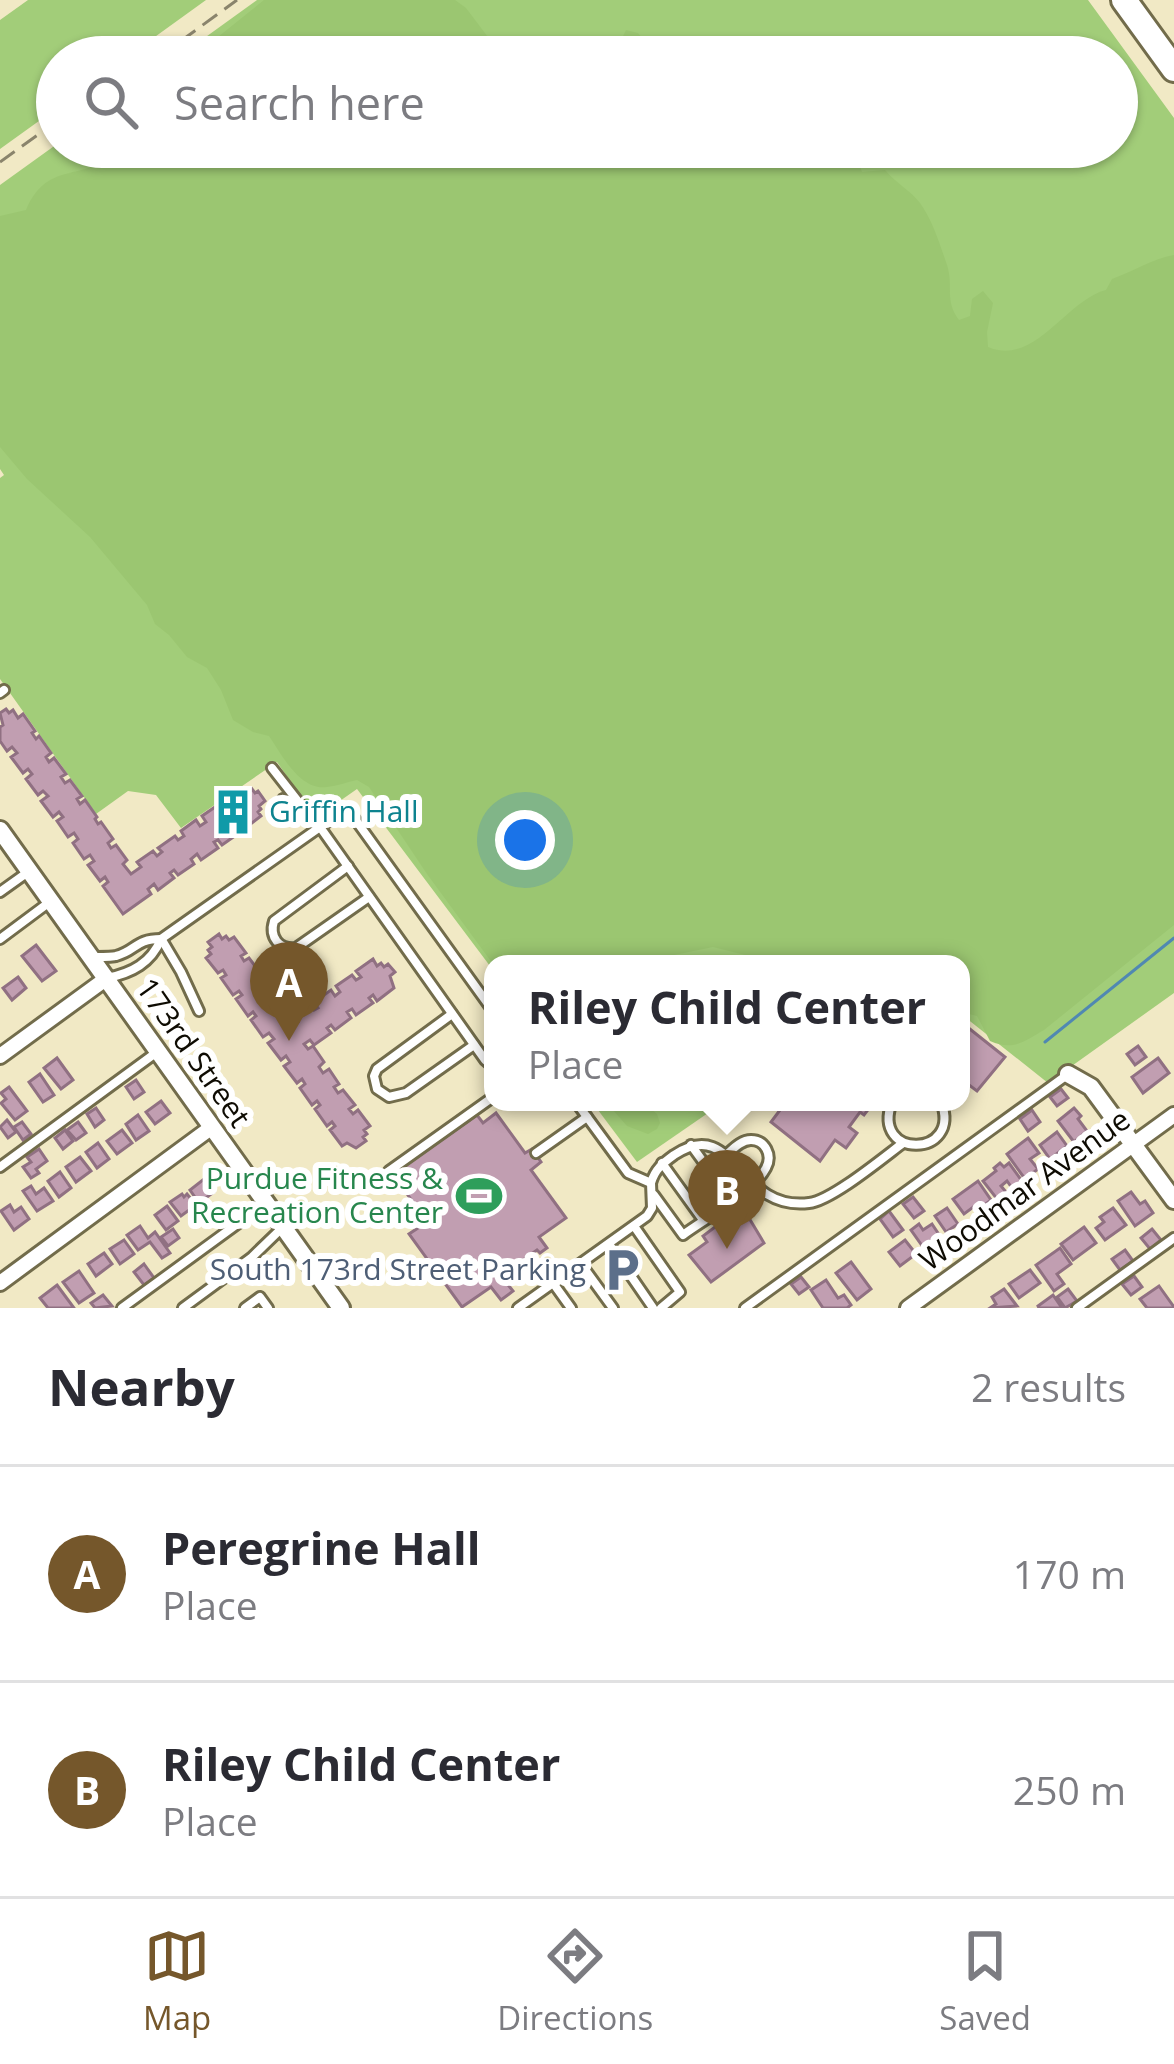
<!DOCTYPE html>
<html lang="en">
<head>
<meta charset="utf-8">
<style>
	:root { --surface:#fff; --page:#f7f7f7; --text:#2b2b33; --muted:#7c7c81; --line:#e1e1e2; --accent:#75572b }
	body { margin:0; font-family:"Open Sans",sans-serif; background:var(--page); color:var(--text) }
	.you { position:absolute; left:525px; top:840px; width:42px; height:42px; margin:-30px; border:9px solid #fff; border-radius:50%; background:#1a73e8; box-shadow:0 0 0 18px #1a73e833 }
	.badge { display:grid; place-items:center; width:78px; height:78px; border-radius:50%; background:var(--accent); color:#fff; font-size:39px; font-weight:700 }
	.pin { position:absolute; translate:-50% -99px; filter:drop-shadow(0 3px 6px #0008) }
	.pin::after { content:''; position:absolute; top:63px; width:42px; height:36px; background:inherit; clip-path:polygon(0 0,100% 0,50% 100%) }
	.popup { position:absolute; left:484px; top:955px; width:486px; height:156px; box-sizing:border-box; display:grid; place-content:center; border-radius:24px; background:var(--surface); filter:drop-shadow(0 3px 9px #0005); font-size:39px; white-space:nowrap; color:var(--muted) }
	.popup b { font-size:45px; color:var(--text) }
	.popup::after { content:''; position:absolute; left:50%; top:100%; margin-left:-24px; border:24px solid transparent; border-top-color:var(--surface) }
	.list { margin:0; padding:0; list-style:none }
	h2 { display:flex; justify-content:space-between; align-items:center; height:156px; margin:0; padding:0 48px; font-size:51px }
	h2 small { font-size:39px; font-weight:400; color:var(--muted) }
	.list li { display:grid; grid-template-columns:78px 1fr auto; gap:36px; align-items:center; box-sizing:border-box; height:216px; padding:0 48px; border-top:3px solid var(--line) }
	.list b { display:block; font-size:45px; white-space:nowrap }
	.list p { margin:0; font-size:39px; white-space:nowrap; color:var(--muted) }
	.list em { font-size:39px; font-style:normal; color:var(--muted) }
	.icon { flex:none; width:66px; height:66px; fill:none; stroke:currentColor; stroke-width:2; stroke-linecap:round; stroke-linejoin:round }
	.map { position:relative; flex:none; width:1174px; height:1308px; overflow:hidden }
	.search { position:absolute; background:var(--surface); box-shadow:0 3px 9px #0004; left:36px; right:36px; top:36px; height:132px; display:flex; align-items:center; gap:30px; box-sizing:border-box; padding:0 42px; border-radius:66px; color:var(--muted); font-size:45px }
	.sheet { height:588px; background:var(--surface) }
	nav { display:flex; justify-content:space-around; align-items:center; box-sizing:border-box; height:168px; border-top:3px solid var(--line); background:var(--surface); font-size:33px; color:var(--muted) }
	nav a { display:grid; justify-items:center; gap:6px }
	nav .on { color:var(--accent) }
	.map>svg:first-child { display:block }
	.green { fill:#a2cd79 }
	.forest { fill:#9bc671 }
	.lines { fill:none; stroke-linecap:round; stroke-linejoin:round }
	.stream { stroke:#5088b2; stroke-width:3 }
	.building { fill:#c19eb1; stroke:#907082; stroke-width:3 }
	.service-casing { stroke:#726c4b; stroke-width:14 }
	.minor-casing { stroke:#726c4b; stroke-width:20 }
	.tertiary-casing { stroke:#726c4b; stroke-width:22 }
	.motorway-casing { stroke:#726c4b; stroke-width:30 }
	.service { stroke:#fff; stroke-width:8 }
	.minor { stroke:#fff; stroke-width:14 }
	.tertiary { stroke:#fff; stroke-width:16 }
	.motorway { stroke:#fff; stroke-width:24 }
	.rail { stroke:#8a846c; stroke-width:3; stroke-dasharray:18 9; stroke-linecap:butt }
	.labels { text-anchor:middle; stroke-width:12; stroke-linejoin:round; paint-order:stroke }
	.culture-label { font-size:30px; fill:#0d838f; stroke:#fff; text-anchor:start }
	.street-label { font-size:30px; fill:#0e0b02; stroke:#fff }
	.leisure-label { font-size:30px; fill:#27864d; stroke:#fff; text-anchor:end }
	.service-label { font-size:30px; fill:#4e5e75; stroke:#fff; text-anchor:end }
</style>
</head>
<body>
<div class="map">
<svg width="1174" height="1308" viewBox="0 0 1174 1308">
	<rect width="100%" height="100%" fill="#f1e9c5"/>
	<g class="green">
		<path d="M 28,0 L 206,0 L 127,57 L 57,57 L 57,108 L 0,149 L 0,20 Z"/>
		<path d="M 257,0 L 1088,0 L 1174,118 L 1174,993 L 1048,1083 L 961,1014 L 961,964 L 493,964 L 493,970 L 357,789 L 337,803 L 330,796 L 310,810 L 277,762 L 181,828 L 156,795 L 128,791 L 96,814 L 0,679 L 0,478 L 4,475 L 0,469 L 0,185 L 57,144 L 57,147 L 1117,147 L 1117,57 L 178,57 Z"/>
		<path d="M 592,1102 L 724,1102 L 637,1162 Z"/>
	</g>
	<g class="forest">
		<path d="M 264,0 L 455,0 L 466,8 L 494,45 L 518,37 L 531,46 L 537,57 L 193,57 Z"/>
		<path d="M 626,30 L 638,33 L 657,57 L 613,57 Z"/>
		<path d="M 118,147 L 853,147 L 862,172 L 885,170 C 896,183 911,191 920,203 C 933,221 940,245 947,265 C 954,287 944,300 959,320 L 970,316 L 972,299 L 983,291 L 993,303 L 987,332 L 988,347 C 1035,367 1066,300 1106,290 L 1112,279 C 1134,271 1152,259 1174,255 L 1174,925 L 1044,1030 C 1023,1042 1013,1051 990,1041 L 977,1016 L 961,1012 L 961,964 L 781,964 L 713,947 L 674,955 L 665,964 L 493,964 L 427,874 L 369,787 L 357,780 C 347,782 337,786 327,787 C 300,791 282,755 269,736 L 253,732 L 233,720 L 221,690 L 207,668 L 187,657 L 169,635 L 155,624 L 147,605 L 90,537 L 27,479 L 0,447 L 0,216 L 26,210 C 49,156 89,186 118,147 Z"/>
		<path d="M 606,1102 L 642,1102 L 657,1114 L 660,1123 L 657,1129 L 648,1134 L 627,1126 Z"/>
	</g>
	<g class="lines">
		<path class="stream" d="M 1045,1042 L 1174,938"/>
	</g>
	<g class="building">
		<path d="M 6,709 L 9,713 L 13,710 L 18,718 L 23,714 L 35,731 L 32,733 L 36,739 L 39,736 L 51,753 L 46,757 L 49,762 L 54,758 L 66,774 L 61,777 L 65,783 L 70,780 L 82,796 L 77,799 L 80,804 L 85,800 L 97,817 L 95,819 L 98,824 L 101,822 L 113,839 L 108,843 L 111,848 L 116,845 L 127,860 L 123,864 L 131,874 L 141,867 L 137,862 L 153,851 L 157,856 L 162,852 L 158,848 L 175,836 L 178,840 L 184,836 L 181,831 L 196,820 L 200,826 L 206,822 L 202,816 L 218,805 L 221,810 L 228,805 L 225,800 L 240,789 L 245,795 L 252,789 L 255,793 L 258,791 L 265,801 L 259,806 L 261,809 L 258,812 L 261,816 L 244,829 L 240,824 L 235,827 L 239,833 L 222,845 L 218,840 L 214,842 L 218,848 L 201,860 L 197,854 L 191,859 L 194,864 L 178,875 L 174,870 L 170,873 L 174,878 L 158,890 L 154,884 L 148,889 L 151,894 L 123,914 L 103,886 L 108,882 L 105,877 L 100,881 L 88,865 L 94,861 L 90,855 L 84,859 L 73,843 L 78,839 L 74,833 L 68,837 L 57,821 L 63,817 L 59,812 L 53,817 L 41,801 L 48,796 L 43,791 L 38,795 L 26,779 L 32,774 L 28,769 L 23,773 L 11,757 L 17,753 L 12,747 L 7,751 L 0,741 L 0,727 L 3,725 L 0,713 Z"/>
		<path d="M 219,934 L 222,939 L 226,936 L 229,940 L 234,937 L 246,953 L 241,956 L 244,961 L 249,958 L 261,974 L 256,978 L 259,982 L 265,979 L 277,995 L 272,999 L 275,1004 L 280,1000 L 292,1016 L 287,1021 L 291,1027 L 298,1022 L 294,1017 L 310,1005 L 314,1010 L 318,1008 L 314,1002 L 331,990 L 335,996 L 340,992 L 336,986 L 352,975 L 356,980 L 361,977 L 356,971 L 373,959 L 377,966 L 381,963 L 384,967 L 388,964 L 395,972 L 390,976 L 394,988 L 377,1001 L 373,995 L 369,998 L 373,1003 L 356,1015 L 352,1009 L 347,1012 L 351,1018 L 335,1030 L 331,1025 L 327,1028 L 331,1033 L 314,1045 L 310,1040 L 304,1044 L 308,1049 L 313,1046 L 324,1062 L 319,1067 L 323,1073 L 329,1069 L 339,1084 L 334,1087 L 338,1093 L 343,1090 L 355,1105 L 349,1109 L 353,1114 L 358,1110 L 370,1126 L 364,1130 L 367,1134 L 363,1137 L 366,1141 L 356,1148 L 347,1143 L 342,1146 L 330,1130 L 335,1126 L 332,1122 L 327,1126 L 315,1109 L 320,1105 L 317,1101 L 312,1105 L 300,1088 L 305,1084 L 302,1079 L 297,1083 L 284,1066 L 290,1062 L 286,1056 L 281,1060 L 268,1043 L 274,1039 L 269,1033 L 263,1037 L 251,1020 L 256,1016 L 253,1012 L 248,1016 L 236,999 L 242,995 L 239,991 L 233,995 L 221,978 L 226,975 L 223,970 L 218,973 L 206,958 L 211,954 L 208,950 L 212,947 L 208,942 Z"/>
		<path d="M 36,945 L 56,971 L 42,981 L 22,956 Z"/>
		<path d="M 18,977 L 26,988 L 12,1000 L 3,988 Z"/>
		<path d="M 961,1022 L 1005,1057 L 977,1091 L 961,1079 Z"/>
		<path d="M 1138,1046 L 1146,1057 L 1135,1065 L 1127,1054 Z"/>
		<path d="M 57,1058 L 73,1080 L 61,1089 L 44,1068 Z"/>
		<path d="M 1158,1058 L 1169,1073 L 1143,1093 L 1132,1077 Z"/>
		<path d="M 40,1074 L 54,1095 L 43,1102 L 29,1082 Z"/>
		<path d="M 136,1080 L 144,1092 L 134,1099 L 126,1087 Z"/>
		<path d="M 9,1087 L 27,1111 L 15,1120 L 1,1103 L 6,1099 L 1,1093 Z"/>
		<path d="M 1061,1089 L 1068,1098 L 1057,1106 L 1050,1097 Z"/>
		<path d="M 161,1101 L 170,1113 L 155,1124 L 146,1112 Z"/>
		<path d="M 786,1102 L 874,1102 L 864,1115 L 860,1112 L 849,1127 L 857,1133 L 846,1148 L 835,1140 L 820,1161 L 771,1122 Z"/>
		<path d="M 96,1108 L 104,1120 L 95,1127 L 87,1114 Z"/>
		<path d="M 1074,1108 L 1081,1116 L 1078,1119 L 1087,1131 L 1074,1142 L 1058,1121 Z"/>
		<path d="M 1032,1110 L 1040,1122 L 1028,1131 L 1020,1119 Z"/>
		<path d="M 496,1113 L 525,1153 L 532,1149 L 541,1162 L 531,1170 L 566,1218 L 539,1237 L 547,1248 L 540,1253 L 537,1250 L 501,1276 L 513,1291 L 501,1300 L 491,1287 L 462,1307 L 409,1234 L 427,1222 L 393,1174 L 477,1115 L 483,1123 Z"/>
		<path d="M 138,1115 L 149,1131 L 136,1140 L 126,1124 Z"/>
		<path d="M 7,1120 L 16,1132 L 8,1138 L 0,1127 Z"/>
		<path d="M 22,1122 L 31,1134 L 23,1140 L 14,1127 Z"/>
		<path d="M 78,1122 L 86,1133 L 76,1140 L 67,1130 Z"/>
		<path d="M 65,1130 L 73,1141 L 63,1149 L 55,1138 Z"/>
		<path d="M 122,1130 L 132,1143 L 117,1154 L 107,1141 Z"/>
		<path d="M 1057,1132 L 1067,1146 L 1050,1159 L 1040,1145 Z"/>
		<path d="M 1028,1138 L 1039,1153 L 1030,1159 L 1038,1169 L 1025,1179 L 1007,1154 Z"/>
		<path d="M 98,1143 L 109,1159 L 97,1168 L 86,1152 Z"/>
		<path d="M 39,1149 L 47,1161 L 36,1169 L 39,1173 L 31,1178 L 23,1167 L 31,1162 L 27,1157 Z"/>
		<path d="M 80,1157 L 91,1171 L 76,1182 L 66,1167 Z"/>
		<path d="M 1000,1163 L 1004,1167 L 1009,1163 L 1022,1181 L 1012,1188 L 1007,1181 L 1001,1186 L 1006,1192 L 997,1199 L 983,1181 L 996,1171 L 994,1168 Z"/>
		<path d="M 60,1172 L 71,1188 L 59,1197 L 48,1181 Z"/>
		<path d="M 204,1179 L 214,1192 L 199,1203 L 190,1190 Z"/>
		<path d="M 978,1181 L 991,1200 L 983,1206 L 980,1202 L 964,1214 L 953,1199 Z"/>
		<path d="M 31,1186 L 36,1194 L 44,1188 L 53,1201 L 37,1211 L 23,1191 Z"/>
		<path d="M 1131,1192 L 1140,1204 L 1145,1201 L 1153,1213 L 1135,1226 L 1118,1201 Z"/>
		<path d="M 182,1194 L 184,1197 L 187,1194 L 196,1205 L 181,1216 L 170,1202 Z"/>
		<path d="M 913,1197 L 924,1211 L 914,1218 L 903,1204 Z"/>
		<path d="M 10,1205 L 14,1212 L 21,1207 L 29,1219 L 14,1230 L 1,1211 Z"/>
		<path d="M 167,1206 L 178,1221 L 166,1230 L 155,1215 Z"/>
		<path d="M 947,1208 L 958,1224 L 946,1232 L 935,1216 Z"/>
		<path d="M 1113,1208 L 1126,1225 L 1105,1240 L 1096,1228 L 1104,1222 L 1100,1217 Z"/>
		<path d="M 889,1211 L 903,1230 L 893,1237 L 880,1219 Z"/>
		<path d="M 746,1213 L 764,1243 L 711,1282 L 689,1255 L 707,1242 L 703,1236 L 723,1221 L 727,1227 Z"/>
		<path d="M 919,1224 L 923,1230 L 932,1224 L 940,1236 L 923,1247 L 911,1230 Z"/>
		<path d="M 140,1226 L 148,1238 L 155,1232 L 170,1253 L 162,1258 L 150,1242 L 138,1250 L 127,1235 Z"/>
		<path d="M 1084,1227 L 1096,1243 L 1073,1260 L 1061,1244 Z"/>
		<path d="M 173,1229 L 179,1238 L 168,1246 L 161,1237 Z"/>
		<path d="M 1152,1229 L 1161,1240 L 1150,1249 L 1141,1238 Z"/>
		<path d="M 124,1240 L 134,1254 L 120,1264 L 110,1249 Z"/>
		<path d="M 905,1240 L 916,1254 L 900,1266 L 889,1252 Z"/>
		<path d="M 1060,1248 L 1071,1264 L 1057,1274 L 1064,1284 L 1054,1291 L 1036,1265 Z"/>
		<path d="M 1125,1250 L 1133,1261 L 1120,1270 L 1112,1259 Z"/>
		<path d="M 104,1253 L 112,1264 L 96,1276 L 88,1264 Z"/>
		<path d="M 851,1262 L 871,1289 L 857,1300 L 836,1273 Z"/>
		<path d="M 144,1264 L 154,1278 L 144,1285 L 134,1272 Z"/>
		<path d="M 1030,1270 L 1040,1283 L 1019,1298 L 1009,1284 Z"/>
		<path d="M 79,1271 L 94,1293 L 79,1303 L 63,1282 Z"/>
		<path d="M 1134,1276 L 1142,1287 L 1131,1295 L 1122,1284 Z"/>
		<path d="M 801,1277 L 809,1287 L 799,1294 L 791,1284 Z"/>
		<path d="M 826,1280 L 838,1298 L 844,1295 L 851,1305 L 847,1308 L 823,1308 L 811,1290 Z"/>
		<path d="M 57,1285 L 74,1308 L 48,1308 L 40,1298 Z"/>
		<path d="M 1159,1286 L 1174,1307 L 1174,1308 L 1147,1308 L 1140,1299 Z"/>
		<path d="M 1004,1289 L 1017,1306 L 990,1308 L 996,1304 L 992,1297 Z"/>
		<path d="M 1068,1289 L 1077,1301 L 1065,1308 L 1057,1297 Z"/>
		<path d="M 103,1295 L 112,1306 L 95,1308 L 91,1303 Z"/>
		<path d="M 1053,1295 L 1062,1308 L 1039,1308 L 1038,1306 Z"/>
	</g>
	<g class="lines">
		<g class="service-casing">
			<g id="service">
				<path d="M 0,693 L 4,690"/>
				<path d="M 272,768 L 304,809"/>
				<path d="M 283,799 L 306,812 L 320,827 L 485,1060 L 493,1067"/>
				<path d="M 348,866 L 274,921 C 269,937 279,950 296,948 L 369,897"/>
				<path d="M 0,892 L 28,872"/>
				<path d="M 0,939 L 51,901"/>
				<path d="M 162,940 L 181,972 L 199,1011"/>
				<path d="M 96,957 C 99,957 113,957 116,956 C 136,951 135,939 161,939"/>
				<path d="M 107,978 C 132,973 151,963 161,939 L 347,808 L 493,1011"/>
				<path d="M 452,1014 L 377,1069 L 374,1076 L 377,1089 L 389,1097 L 406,1093 L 474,1045"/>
				<path d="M 892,1102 C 870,1160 963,1158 941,1102"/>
				<path d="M 691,1145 L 731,1200"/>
				<path d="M 536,1153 L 587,1117"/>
				<path d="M 662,1163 L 703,1220"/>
				<path d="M 0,1167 L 157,1052"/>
				<path d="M 389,1171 L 493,1097"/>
				<path d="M 651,1183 C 655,1169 663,1163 674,1155 C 736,1114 736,1212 809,1203 C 831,1201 883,1158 903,1143"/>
				<path d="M 654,1195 L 683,1235 C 706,1218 753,1193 766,1168 C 773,1155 765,1140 751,1140 C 741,1140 733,1149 726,1155"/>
				<path d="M 634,1226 L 680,1292 L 661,1308"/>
				<path d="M 609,1244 L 653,1308"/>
				<path d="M 581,1264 L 613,1308"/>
				<path d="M 553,1283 L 571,1308"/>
				<path d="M 122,1308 L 266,1203"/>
				<path d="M 183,1308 L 251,1258 L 282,1228"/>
				<path d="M 245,1308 L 260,1297 L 268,1308"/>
				<path d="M 518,1308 L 647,1216 L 652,1208 L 651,1183 L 628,1173 L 576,1102"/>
				<path d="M 745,1308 L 1067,1075"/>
				<path d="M 1077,1308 L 1174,1238"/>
			</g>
		</g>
		<g class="minor-casing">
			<g id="minor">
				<path d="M 0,1056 L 107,978"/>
				<path d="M 0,1283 L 212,1127"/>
				<path d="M 908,1308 L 1174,1115"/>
			</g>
		</g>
		<g class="tertiary-casing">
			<g id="tertiary">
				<path d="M 0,830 L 341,1308"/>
				<path d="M 1068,1074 L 1091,1087 L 1174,1200"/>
			</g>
		</g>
		<g class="motorway-casing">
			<path id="motorway" d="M 1124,0 L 1174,69"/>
		</g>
		<use href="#service" class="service"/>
		<use href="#minor" class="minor"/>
		<use href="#tertiary" class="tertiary"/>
		<use href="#motorway" class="motorway"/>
		<g class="rail">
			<path d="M 159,57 L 237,0"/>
			<path d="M 0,162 L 57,121"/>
		</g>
	</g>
	<defs>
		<g id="building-bare" transform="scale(3.6)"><path d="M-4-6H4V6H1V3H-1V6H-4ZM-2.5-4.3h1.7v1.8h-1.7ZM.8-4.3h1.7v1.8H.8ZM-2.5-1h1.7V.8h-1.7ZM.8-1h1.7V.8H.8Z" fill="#0f9aa8" stroke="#fff" stroke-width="2.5" paint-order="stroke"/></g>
		<g id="stadium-bare" transform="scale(3.6)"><path d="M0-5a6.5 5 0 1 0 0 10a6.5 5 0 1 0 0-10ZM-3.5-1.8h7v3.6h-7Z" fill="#2e9e5b" stroke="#fff" stroke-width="2.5" paint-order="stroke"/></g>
		<g id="parking-bare" transform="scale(3.6)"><path d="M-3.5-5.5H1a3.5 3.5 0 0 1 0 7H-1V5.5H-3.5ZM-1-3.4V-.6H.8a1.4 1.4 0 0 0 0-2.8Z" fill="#5c6f8a" stroke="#fff" stroke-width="2.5" paint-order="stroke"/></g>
	</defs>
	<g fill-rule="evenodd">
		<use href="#building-bare" x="233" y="812"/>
		<use href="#stadium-bare" x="479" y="1196"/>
		<use href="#parking-bare" x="622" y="1270"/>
	</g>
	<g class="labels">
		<g class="culture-label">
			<text x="269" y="822">Griffin Hall</text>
		</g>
		<g class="street-label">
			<text transform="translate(193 1053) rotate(55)" y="10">173rd Street</text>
			<text transform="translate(1025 1190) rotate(-36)" y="10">Woodmar Avenue</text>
		</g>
		<g class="leisure-label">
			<text x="443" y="1189">Purdue Fitness &amp;<tspan x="443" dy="34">Recreation Center</tspan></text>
		</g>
		<g class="service-label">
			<text x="586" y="1280">South 173rd Street Parking</text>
		</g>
	</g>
</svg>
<div class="you"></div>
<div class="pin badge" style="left:289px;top:1041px">A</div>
<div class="pin badge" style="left:727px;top:1249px">B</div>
<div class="popup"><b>Riley Child Center</b>Place</div>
<div class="search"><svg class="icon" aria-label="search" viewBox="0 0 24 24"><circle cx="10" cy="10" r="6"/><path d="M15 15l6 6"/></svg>Search here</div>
</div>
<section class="sheet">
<h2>Nearby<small>2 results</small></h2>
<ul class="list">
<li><span class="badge">A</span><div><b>Peregrine Hall</b><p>Place</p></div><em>170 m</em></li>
<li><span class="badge">B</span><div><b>Riley Child Center</b><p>Place</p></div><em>250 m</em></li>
</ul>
</section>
<nav>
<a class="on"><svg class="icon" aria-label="map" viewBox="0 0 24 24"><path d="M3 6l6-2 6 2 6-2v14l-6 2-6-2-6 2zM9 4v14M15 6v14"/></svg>Map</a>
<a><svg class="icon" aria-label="directions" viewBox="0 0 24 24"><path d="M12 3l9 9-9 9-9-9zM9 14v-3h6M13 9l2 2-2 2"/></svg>Directions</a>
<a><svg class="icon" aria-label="saved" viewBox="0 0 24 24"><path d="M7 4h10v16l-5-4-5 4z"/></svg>Saved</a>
</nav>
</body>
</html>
